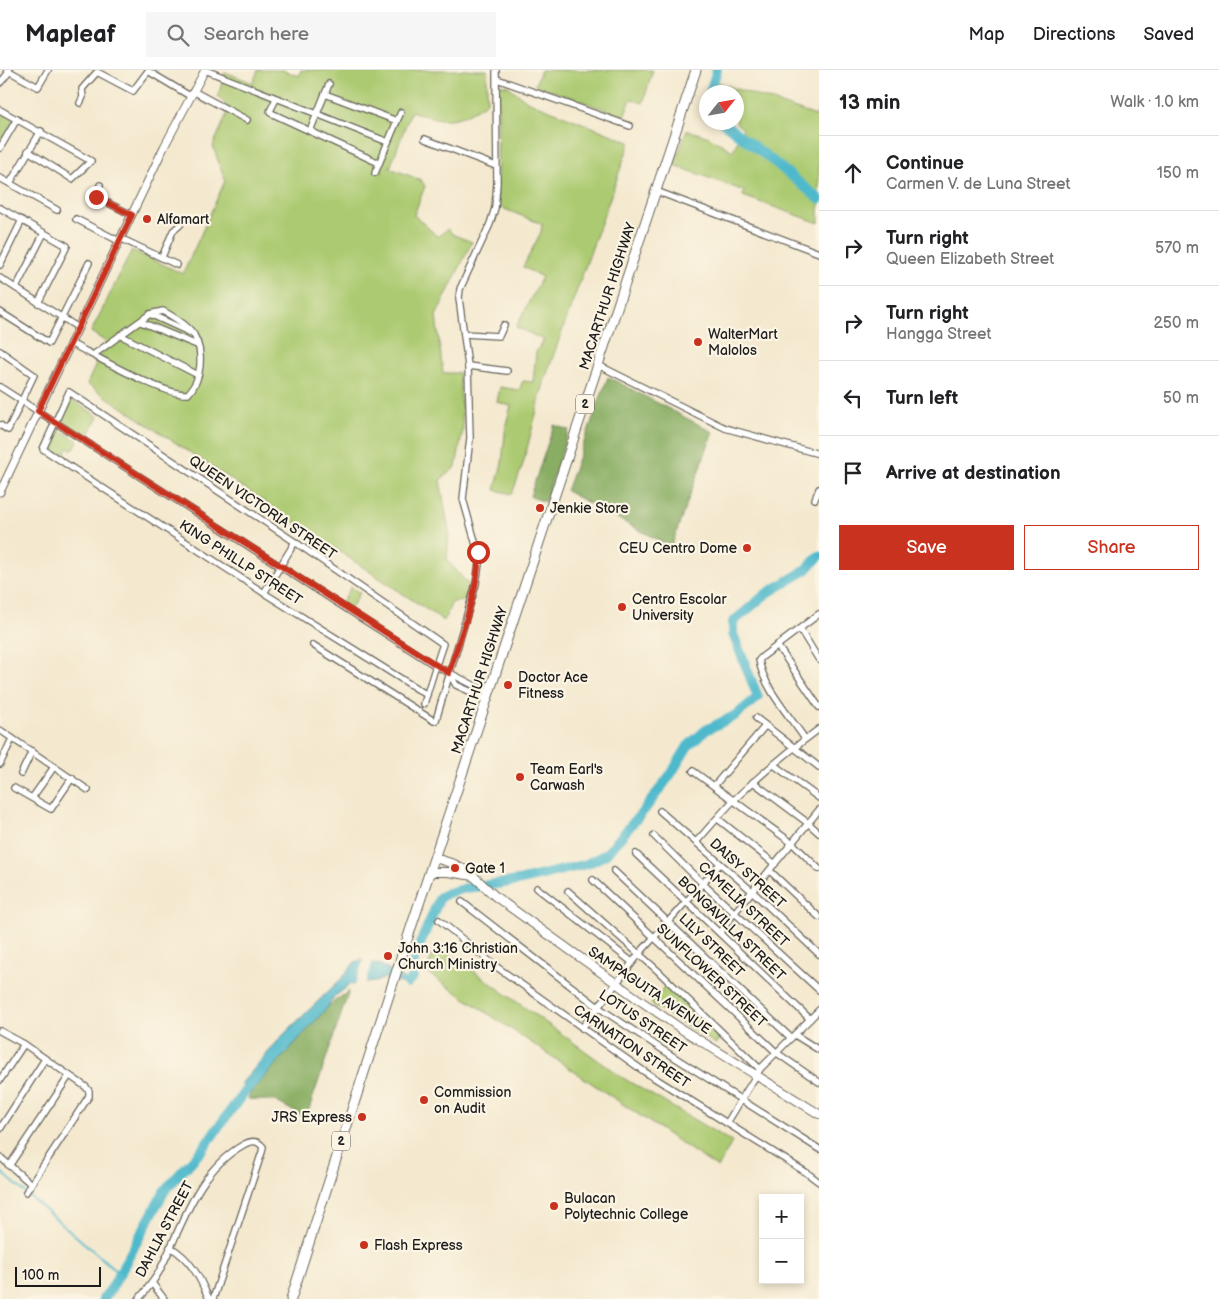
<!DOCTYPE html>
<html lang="en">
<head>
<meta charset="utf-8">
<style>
	:root { --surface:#fff; --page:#f6f6f6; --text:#202124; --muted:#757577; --line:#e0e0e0; --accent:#c8321e }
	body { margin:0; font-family:"Balsamiq Sans",sans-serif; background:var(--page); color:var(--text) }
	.controls { position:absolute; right:15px; bottom:15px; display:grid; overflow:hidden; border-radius:0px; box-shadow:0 2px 8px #0003 }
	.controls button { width:45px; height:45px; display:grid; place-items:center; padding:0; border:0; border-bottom:1px solid var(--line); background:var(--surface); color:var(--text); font:25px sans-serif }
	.compass { position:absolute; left:699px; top:15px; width:45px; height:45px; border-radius:50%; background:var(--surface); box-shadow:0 2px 8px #0003; rotate:59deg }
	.scale { position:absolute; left:15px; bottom:12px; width:86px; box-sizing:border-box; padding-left:5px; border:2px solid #1c1c1c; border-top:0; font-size:14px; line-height:18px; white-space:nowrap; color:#1c1c1c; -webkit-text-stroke:4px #fcf5e5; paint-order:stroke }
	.stop { position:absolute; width:15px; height:15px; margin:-11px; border:4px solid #c8321e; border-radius:50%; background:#fff }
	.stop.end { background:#c8321e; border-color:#fff; box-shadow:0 1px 5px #0008 }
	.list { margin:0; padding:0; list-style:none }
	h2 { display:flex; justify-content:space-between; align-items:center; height:65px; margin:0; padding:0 20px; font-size:21px }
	h2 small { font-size:16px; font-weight:400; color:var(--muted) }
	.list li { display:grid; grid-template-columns:32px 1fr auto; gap:15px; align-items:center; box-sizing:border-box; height:75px; padding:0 20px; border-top:1px solid var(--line) }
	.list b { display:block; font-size:19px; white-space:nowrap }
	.list p { margin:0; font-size:16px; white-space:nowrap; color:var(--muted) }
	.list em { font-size:16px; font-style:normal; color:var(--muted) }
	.actions { display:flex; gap:10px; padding:15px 20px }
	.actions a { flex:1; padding:11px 0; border:1px solid var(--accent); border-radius:0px; text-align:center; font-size:18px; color:var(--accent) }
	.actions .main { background:var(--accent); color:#fff }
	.icon { flex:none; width:28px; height:28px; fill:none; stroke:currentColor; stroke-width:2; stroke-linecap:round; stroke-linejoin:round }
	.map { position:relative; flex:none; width:819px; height:1229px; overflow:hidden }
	header { display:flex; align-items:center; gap:30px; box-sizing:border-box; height:70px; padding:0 25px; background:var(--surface); border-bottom:1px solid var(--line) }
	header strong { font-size:24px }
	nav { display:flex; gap:28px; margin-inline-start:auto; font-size:18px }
	.search { width:350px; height:45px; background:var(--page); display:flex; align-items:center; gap:12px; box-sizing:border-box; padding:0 18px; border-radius:0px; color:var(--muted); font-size:19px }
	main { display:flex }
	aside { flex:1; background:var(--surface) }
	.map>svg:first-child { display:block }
	.green { fill:#acca71; stroke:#647346 }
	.forest { fill:#89ae63; stroke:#526540 }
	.water { fill:#4fb9cc; stroke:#366a74 }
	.pier { fill:#f4e9cf }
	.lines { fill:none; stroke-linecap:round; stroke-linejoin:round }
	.stream { stroke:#4fb9cc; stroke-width:2 }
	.river { stroke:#4fb9cc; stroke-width:10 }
	.minor-casing { stroke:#68645b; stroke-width:8 }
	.tertiary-casing { stroke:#68645b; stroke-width:9 }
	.secondary-casing { stroke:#68645b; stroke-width:10 }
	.trunk-casing { stroke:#68645b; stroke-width:11 }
	.minor { stroke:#fff; stroke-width:5.5 }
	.tertiary { stroke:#fff; stroke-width:7 }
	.secondary { stroke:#fff; stroke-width:8 }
	.trunk { stroke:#fff; stroke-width:9 }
	.route { stroke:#c8321e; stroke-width:6 }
	.poi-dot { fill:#c8321e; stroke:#fcf5e5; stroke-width:2 }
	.labels { text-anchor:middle; stroke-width:4.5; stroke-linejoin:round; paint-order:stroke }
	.shield { fill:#fcf5e5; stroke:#5f5d58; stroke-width:1 }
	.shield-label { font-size:12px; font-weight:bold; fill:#1c1c1c }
	.poi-label { font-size:14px; fill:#1c1c1c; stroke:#fcf5e5; text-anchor:start }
	.street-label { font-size:14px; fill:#1c1c1c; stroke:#fcf5e5 }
</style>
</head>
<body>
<header>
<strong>Mapleaf</strong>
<div class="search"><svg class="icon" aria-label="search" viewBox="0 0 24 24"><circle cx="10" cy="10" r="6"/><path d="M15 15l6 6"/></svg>Search here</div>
<nav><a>Map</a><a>Directions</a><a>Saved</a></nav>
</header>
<main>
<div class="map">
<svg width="819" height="1229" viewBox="0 0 819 1229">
	<rect width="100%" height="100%" fill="#fcf5e5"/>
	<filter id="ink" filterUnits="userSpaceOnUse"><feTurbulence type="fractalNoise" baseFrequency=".02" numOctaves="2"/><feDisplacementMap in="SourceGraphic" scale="10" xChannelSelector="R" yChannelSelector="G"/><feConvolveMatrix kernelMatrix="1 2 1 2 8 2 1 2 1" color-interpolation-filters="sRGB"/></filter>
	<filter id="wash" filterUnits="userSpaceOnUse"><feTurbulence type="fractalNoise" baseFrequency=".0096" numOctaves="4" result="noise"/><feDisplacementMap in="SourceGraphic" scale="20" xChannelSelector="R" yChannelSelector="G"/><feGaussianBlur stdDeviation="1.12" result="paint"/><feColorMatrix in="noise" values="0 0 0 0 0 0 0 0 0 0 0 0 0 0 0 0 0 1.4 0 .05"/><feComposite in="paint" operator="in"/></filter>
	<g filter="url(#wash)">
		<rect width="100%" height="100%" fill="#f4e9cf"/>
		<g class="green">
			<path d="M 258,0 L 282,0 L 299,6 L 301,0 L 487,0 L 487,32 C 458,53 444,53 411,41 L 390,98 L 421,110 L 425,116 L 414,145 L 438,167 L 447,159 L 454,165 L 472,172 L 436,246 L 443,303 L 459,303 L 463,359 L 456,397 L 440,410 L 449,461 L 447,490 L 469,515 L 465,531 L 452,532 L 444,551 L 87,314 L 106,272 L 91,262 L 132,180 L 183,204 L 225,111 L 213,76 L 229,39 L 218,26 L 225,2 L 253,13 Z"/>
			<path d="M 541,0 L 653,0 L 643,33 L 631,29 L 624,46 L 535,15 Z"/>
			<path d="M 717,12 L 819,47 L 819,153 L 743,126 L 744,121 L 674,95 L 687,60 L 709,67 L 733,81 L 743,59 L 736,53 L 736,22 L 715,22 Z"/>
			<path d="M 498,14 L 508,16 L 527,31 L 630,72 L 545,309 L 523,394 L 512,424 L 495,420 L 502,393 L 506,354 L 511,336 L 497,332 L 500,317 L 519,320 L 523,311 L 533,312 L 536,282 L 544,270 L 516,257 L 542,207 L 523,197 L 541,162 L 542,154 L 497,136 Z"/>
			<path d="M 0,42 L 14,50 L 0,73 Z"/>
			<path d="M 69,328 L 98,346 L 88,367 L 59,348 Z"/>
			<path d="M 55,357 L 78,371 L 73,380 L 68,378 L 63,387 L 47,376 Z"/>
			<path d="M 351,517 L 360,523 L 350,540 L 341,534 Z"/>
			<path d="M 436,874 L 623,1008 L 732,1072 L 718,1098 L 426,902 Z"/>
			<path d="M 667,913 L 721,965 L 716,974 L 651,934 Z"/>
		</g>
		<g class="forest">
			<path d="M 608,307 L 713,362 L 671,477 L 566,421 Z"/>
			<path d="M 554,355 L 569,360 L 545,432 L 530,426 Z"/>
			<path d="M 349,921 L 306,1048 L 275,1031 L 248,1029 L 250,1023 L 328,936 Z"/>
		</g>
		<path class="water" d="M 361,890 L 381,895 L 405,910 L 409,908 L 412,903 L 416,905 L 414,910 L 407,915 L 385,908 L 375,912 L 351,914 L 334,927 L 327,938 L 250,1023 L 241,1014 L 283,965 L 342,908 L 355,892 Z"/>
		<path class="pier" d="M 364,888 L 373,890 L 365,915 L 355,916 Z"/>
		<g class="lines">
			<path class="stream" d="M 0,1101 L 119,1203"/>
			<g class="river">
				<path d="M 710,22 L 717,0"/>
				<path d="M 722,52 L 773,91 L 819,129"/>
				<path d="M 407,913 L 413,907 L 414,888 L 440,827 L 448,823 L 466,818 L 518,811 L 587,794 L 606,784 L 645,739 L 671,704 L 688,676 L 706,660 L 736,645 L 758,627 L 733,564 L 733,552 L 766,524 L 806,500 L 819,486"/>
				<path d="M 103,1229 L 111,1219 L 165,1120 L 201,1081 L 253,1010"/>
			</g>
		</g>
	</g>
	<g filter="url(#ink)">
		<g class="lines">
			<g class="minor-casing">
				<g id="minor">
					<path d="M 7,0 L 38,17 L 48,0"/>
					<path d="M 205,0 L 388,72"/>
					<path d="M 497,9 L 630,56"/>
					<path d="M 0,13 L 10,1"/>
					<path d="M 193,21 L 247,50"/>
					<path d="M 325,24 L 397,51 L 375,103"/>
					<path d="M 276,29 L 270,41 L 271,43 L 379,93"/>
					<path d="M 80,33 L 83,27 L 82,19 L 97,2 L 133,21 L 148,1 L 190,26"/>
					<path d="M 0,40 L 91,91 L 72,109 L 28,81"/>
					<path d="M 397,51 L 401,42"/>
					<path d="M 310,61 L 329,14"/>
					<path d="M 425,69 L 496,96"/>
					<path d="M 0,78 L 17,49"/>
					<path d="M 0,108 L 57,140"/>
					<path d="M 10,113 L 41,61"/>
					<path d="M 100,115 L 96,127 L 132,145"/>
					<path d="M 656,121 L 819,183"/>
					<path d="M 0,138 L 67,176 L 38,233"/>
					<path d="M 76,149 L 119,171"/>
					<path d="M 120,168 L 177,195"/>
					<path d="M 162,187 L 173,161 L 180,155"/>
					<path d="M 0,195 L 22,150"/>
					<path d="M 0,208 L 77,257"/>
					<path d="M 16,218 L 44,163"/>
					<path d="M 0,242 L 49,273 L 89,193"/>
					<path d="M 150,244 L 189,262"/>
					<path d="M 141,252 L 197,275"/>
					<path d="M 464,264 L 499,266 L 504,255"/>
					<path d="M 120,265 L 198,305"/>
					<path d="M 70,273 C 94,285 164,326 188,324 C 202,309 204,283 194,265 C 188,255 174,247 163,241 L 150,244 L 93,285"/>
					<path d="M 0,281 L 34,305 L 8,360 L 0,355"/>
					<path d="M 598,295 L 725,358 L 819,384"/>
					<path d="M 468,296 L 507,301"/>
					<path d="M 0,317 L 436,596 L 489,623"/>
					<path d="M 815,429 L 819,419"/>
					<path d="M 264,523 L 295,472"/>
					<path d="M 800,559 L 819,590"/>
					<path d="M 313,575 L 434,651 L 436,650 L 476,514 L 479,494 L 478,482 L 463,429 L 470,368 L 468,296 L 459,228 L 460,219 L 490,154 L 495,138 L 497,113 L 496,0"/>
					<path d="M 777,575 L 819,637"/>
					<path d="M 449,603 L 456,615 L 487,629"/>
					<path d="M 424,634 C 430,614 436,594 443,574 L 295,472 L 69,322 L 43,379 L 264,523 L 427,625"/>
					<path d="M 756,648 L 819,697"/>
					<path d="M 0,660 L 88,720"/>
					<path d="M 805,669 C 790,646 764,619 759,590 L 762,587 L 819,544"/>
					<path d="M 0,694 L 12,669"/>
					<path d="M 774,695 L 819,728"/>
					<path d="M 693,701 L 792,773 L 819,799"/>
					<path d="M 21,704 L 32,681"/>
					<path d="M 753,712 L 808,753 L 819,763"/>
					<path d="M 714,716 L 765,656"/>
					<path d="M 14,718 L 51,739 L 72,708"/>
					<path d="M 32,728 L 54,697"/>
					<path d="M 660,741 L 753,822 L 819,884"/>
					<path d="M 718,749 L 775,794"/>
					<path d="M 654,766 L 702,813 L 819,920"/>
					<path d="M 696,772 C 709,758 721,743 735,729 C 761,704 790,680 819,659"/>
					<path d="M 636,784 L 810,949"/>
					<path d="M 614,801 L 791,968"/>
					<path d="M 770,801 L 819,847"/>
					<path d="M 593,810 L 777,983 L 819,1012"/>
					<path d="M 537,818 L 632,892"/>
					<path d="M 568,821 L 657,900 L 760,999"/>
					<path d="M 462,832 L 598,937 L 663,980 L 819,1079"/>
					<path d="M 439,850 L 494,895 L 645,1002 L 807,1103 L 819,1112"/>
					<path d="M 720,863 L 735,842 L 819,740"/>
					<path d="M 582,958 L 639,884 L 720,794"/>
					<path d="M 0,961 L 24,974 L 86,1017 L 89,1021 L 89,1026 L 26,1122"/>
					<path d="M 795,965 L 819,980"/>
					<path d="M 0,1010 L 24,974"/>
					<path d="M 727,1053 L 760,999 L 819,940"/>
					<path d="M 0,1059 L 45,989"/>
					<path d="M 0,1087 L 31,1114"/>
					<path d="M 9,1096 L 69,1006"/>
					<path d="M 170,1177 C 191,1189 200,1208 209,1229"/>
					<path d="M 152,1213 L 164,1229"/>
					<path d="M 139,1229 C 147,1219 156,1209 161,1198 C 183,1154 197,1101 243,1075 C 250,1071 257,1069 263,1077 L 262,1082 L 213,1229"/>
				</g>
			</g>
			<g class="tertiary-casing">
				<path id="tertiary" d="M 0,422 L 164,77 L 205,0"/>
			</g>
			<g class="secondary-casing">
				<g id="secondary">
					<path d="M 435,788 L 454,794 L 469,802 L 496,827 L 638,929 L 683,960 L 819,1044"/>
					<path d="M 430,802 L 448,802 L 474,806"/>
				</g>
			</g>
			<g class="trunk-casing">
				<path id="trunk" d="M 291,1229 L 398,897 L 696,0"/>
			</g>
			<use href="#minor" class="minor"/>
			<use href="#tertiary" class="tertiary"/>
			<use href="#secondary" class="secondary"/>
			<use href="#trunk" class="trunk"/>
		</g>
	</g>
	<g class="lines" filter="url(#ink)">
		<path class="route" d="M 96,127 L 132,145 L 38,341 L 449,603 C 459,569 481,516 478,482"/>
	</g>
	<g class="poi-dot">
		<circle cx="147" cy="149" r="5"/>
		<circle cx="698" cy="272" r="5"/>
		<circle cx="540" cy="438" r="5"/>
		<circle cx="747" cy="478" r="5"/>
		<circle cx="622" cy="537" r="5"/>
		<circle cx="508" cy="615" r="5"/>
		<circle cx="520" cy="707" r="5"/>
		<circle cx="455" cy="798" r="5"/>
		<circle cx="388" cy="886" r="5"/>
		<circle cx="424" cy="1030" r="5"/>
		<circle cx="362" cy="1047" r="5"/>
		<circle cx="554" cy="1136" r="5"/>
		<circle cx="364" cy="1175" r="5"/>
	</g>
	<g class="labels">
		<g class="shield">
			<rect x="576" y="324.5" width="18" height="19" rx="4"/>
			<rect x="332" y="1061.5" width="18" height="19" rx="4"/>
		</g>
		<g class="shield-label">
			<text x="585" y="338">2</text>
			<text x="341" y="1075">2</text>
		</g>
		<g class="poi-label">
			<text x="157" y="154">Alfamart</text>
			<text x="708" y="269">WalterMart<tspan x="708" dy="16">Malolos</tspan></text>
			<text x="550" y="443">Jenkie Store</text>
			<text x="737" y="483" text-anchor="end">CEU Centro Dome</text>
			<text x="632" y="534">Centro Escolar<tspan x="632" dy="16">University</tspan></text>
			<text x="518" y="612">Doctor Ace<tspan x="518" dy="16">Fitness</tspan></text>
			<text x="530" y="704">Team Earl's<tspan x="530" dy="16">Carwash</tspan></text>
			<text x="465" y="803">Gate 1</text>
			<text x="398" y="883">John 3:16 Christian<tspan x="398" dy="16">Church Ministry</tspan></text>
			<text x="434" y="1027">Commission<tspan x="434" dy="16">on Audit</tspan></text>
			<text x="352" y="1052" text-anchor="end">JRS Express</text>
			<text x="564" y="1133">Bulacan<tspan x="564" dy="16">Polytechnic College</tspan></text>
			<text x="374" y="1180">Flash Express</text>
		</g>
		<g class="street-label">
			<text transform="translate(607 226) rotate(-72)" y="5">MACARTHUR HIGHWAY</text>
			<text transform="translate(263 437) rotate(34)" y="5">QUEEN VICTORIA STREET</text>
			<text transform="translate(241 492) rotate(33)" y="5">KING PHILLP STREET</text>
			<text transform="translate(479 610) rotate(-72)" y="5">MACARTHUR HIGHWAY</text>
			<text transform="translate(748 803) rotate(42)" y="5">DAISY STREET</text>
			<text transform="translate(744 834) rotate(43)" y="5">CAMELIA STREET</text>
			<text transform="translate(732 858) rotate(44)" y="5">BONGAVILLA STREET</text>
			<text transform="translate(712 875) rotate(44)" y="5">LILY STREET</text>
			<text transform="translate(712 905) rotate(43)" y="5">SUNFLOWER STREET</text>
			<text transform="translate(650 920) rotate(34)" y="5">SAMPAGUITA AVENUE</text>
			<text transform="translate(643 951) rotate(34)" y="5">LOTUS STREET</text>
			<text transform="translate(632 976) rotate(34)" y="5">CARNATION STREET</text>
			<text transform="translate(164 1159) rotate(-62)" y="5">DAHLIA STREET</text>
		</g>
	</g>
</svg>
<div class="controls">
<button>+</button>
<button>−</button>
</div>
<svg class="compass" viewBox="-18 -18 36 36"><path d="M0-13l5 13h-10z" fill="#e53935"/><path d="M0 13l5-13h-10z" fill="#757577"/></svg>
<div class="scale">100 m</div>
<div class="stop" style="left:478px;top:482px"></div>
<div class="stop end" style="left:96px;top:127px"></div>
</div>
<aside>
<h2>13 min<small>Walk · 1.0 km</small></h2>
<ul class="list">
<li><svg class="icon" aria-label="ahead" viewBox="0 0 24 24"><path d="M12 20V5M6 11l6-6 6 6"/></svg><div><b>Continue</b><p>Carmen V. de Luna Street</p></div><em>150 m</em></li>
<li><svg class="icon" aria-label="right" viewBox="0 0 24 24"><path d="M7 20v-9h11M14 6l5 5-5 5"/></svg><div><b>Turn right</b><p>Queen Elizabeth Street</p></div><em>570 m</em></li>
<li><svg class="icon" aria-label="right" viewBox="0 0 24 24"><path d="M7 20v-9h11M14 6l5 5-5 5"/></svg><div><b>Turn right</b><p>Hangga Street</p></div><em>250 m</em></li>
<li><svg class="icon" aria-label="left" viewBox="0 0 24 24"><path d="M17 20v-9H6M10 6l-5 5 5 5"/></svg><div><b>Turn left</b></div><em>50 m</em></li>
<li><svg class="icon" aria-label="arrive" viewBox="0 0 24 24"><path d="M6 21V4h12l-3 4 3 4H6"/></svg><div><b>Arrive at destination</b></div></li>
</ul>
<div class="actions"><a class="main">Save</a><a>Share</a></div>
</aside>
</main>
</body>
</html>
